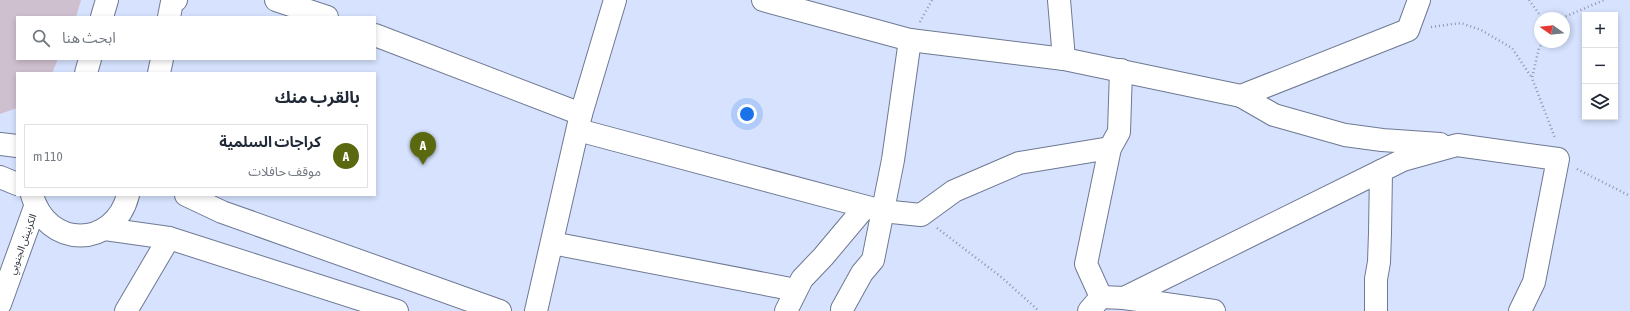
<!DOCTYPE html>
<html lang="ar">
<head>
<meta charset="utf-8">
<style>
	:root { --surface:#fff; --page:#f2f2f3; --text:#1f2937; --muted:#747a83; --line:#e0e1e3; --accent:#5a680f }
	body { margin:0; font-family:"Asap Condensed","Noto Sans Arabic",sans-serif; background:var(--page); color:var(--text); direction:rtl }
	.controls { position:absolute; right:12px; top:12px; display:grid; overflow:hidden; border-radius:0px; box-shadow:0 2px 6px #0003 }
	.controls button { width:36px; height:36px; display:grid; place-items:center; padding:0; border:0; border-bottom:1px solid var(--line); background:var(--surface); color:var(--text); font:20px sans-serif }
	.compass { position:absolute; left:1534px; top:12px; width:36px; height:36px; border-radius:50%; background:var(--surface); box-shadow:0 2px 6px #0003; rotate:284deg }
	.you { position:absolute; left:747px; top:114px; width:14px; height:14px; margin:-10px; border:3px solid #fff; border-radius:50%; background:#1a73e8; box-shadow:0 0 0 6px #1a73e833 }
	.badge { display:grid; place-items:center; width:26px; height:26px; border-radius:50%; background:var(--accent); color:#fff; font-size:13px; font-weight:700 }
	.pin { position:absolute; translate:-50% -33px; filter:drop-shadow(0 1px 2px #0008) }
	.pin::after { content:''; position:absolute; top:21px; width:14px; height:12px; background:inherit; clip-path:polygon(0 0,100% 0,50% 100%) }
	.list { margin:0; padding:0; list-style:none }
	h2 { display:flex; justify-content:space-between; align-items:center; height:52px; margin:0; padding:0 16px; font-size:17px }
	h2 small { font-size:13px; font-weight:400; color:var(--muted) }
	.list li { display:grid; grid-template-columns:26px 1fr auto; gap:12px; align-items:center; box-sizing:border-box; height:64px; margin:0 8px 8px; padding:0 8px; border:1px solid var(--line); border-radius:0px }
	.list b { display:block; font-size:15px; white-space:nowrap }
	.list p { margin:0; font-size:13px; white-space:nowrap; color:var(--muted) }
	.list em { font-size:13px; font-style:normal; color:var(--muted) }
	.icon { flex:none; width:22px; height:22px; fill:none; stroke:currentColor; stroke-width:2; stroke-linecap:round; stroke-linejoin:round }
	.map { position:relative; flex:none; width:1630px; height:311px; overflow:hidden; direction:ltr }
	.search { position:absolute; background:var(--surface); box-shadow:0 2px 6px #0003; left:16px; top:16px; width:360px; height:44px; display:flex; align-items:center; gap:10px; box-sizing:border-box; padding:0 14px; border-radius:0px; color:var(--muted); font-size:15px }
	.panel { position:absolute; background:var(--surface); box-shadow:0 2px 6px #0003; left:16px; top:72px; width:360px; height:124px; border-radius:0px; direction:rtl }
	.map>svg:first-child { display:block }
	.green { fill:#cfc0cf }
	.lines { fill:none; stroke-linecap:round; stroke-linejoin:round }
	.street-casing { stroke:#6e7992; stroke-width:24 }
	.secondary-casing { stroke:#6e7992; stroke-width:24 }
	.primary-casing { stroke:#6e7992; stroke-width:24 }
	.path { stroke:#8d96aa; stroke-width:2.5; stroke-dasharray:1 3; stroke-linecap:butt }
	.street { stroke:#fff; stroke-width:22 }
	.secondary { stroke:#fff; stroke-width:22 }
	.primary { stroke:#fff; stroke-width:22 }
	.labels { text-anchor:middle; stroke-width:3.5; stroke-linejoin:round; paint-order:stroke }
	.street-label { font-size:10px; fill:#2f343f; stroke:#fff }
</style>
</head>
<body>
<div class="map">
<svg width="1630" height="311" viewBox="0 0 1630 311">
	<rect width="100%" height="100%" fill="#d6e2fe"/>
	<path class="green" d="M 0,0 L 81,0 L 76,17 L 17,17 L 17,59 L 58,59 L 52,73 L 17,73 L 17,108 L 0,114 Z"/>
	<g class="lines">
		<g class="street-casing">
			<g id="street">
				<path d="M 276,0 L 327,17"/>
				<path d="M 763,0 L 910,40 L 1064,59 L 1241,96 L 1408,30 L 1419,0"/>
				<path d="M 1059,0 L 1064,59"/>
				<path d="M 169,17 L 172,2 L 176,0"/>
				<path d="M 375,35 L 581,114"/>
				<path d="M 159,73 L 162,59"/>
				<path d="M 1241,96 L 1274,115 L 1345,135 L 1382,140 L 1440,144"/>
				<path d="M 578,130 L 882,211 L 921,215 L 954,191 L 1019,163 L 1110,148"/>
				<path d="M 552,243 L 796,290"/>
				<path d="M 1101,297 L 1086,264 L 1110,148 L 1119,132 L 1121,70"/>
				<path d="M 1124,298 L 1214,311"/>
				<path d="M 842,309 L 862,273 L 873,260 L 893,160 L 910,40"/>
				<path d="M 126,311 L 169,238"/>
				<path d="M 536,311 L 581,114 L 615,0"/>
				<path d="M 786,311 L 802,279 L 823,257 L 865,207"/>
				<path d="M 1089,311 L 1101,297 L 1124,298 L 1403,160 L 1457,145 L 1558,159 L 1534,282 L 1520,311"/>
				<path d="M 1376,311 L 1376,279 L 1379,262 L 1380,233 L 1381,171"/>
			</g>
		</g>
		<g class="secondary-casing">
			<g id="secondary">
				<path d="M 102,17 L 107,0"/>
				<path d="M 86,73 L 90,59"/>
				<path d="M 0,304 L 35,207"/>
			</g>
		</g>
		<g class="primary-casing">
			<g id="primary">
				<path d="M 0,144 L 17,146"/>
				<path d="M 0,177 L 17,184"/>
				<path d="M 32,195 C 47,249 114,249 128,195"/>
				<path d="M 186,195 L 222,212 L 500,311"/>
				<path d="M 105,229 L 169,238 L 397,311"/>
			</g>
		</g>
		<g class="path">
			<path d="M 1529,0 L 1542,18"/>
			<path d="M 1562,18 L 1604,0"/>
			<path d="M 920,22 L 932,0"/>
			<path d="M 1431,27 L 1461,23 L 1481,30 L 1512,48 L 1532,78"/>
			<path d="M 1543,42 L 1539,48 L 1532,78 L 1555,138"/>
			<path d="M 1577,169 L 1630,196"/>
			<path d="M 937,228 L 1000,276 L 1039,311"/>
		</g>
		<use href="#street" class="street"/>
		<use href="#secondary" class="secondary"/>
		<use href="#primary" class="primary"/>
	</g>
	<g class="labels">
		<g class="street-label">
			<text transform="translate(22 244) rotate(-70)" y="4">الكرنيش الجنوبي</text>
		</g>
	</g>
</svg>
<div class="controls">
<button>+</button>
<button>−</button>
<button><svg class="icon" aria-label="layers" viewBox="0 0 24 24"><path d="M12 4l9 5-9 5-9-5zM3 14l9 5 9-5"/></svg></button>
</div>
<svg class="compass" viewBox="-18 -18 36 36"><path d="M0-13l5 13h-10z" fill="#e53935"/><path d="M0 13l5-13h-10z" fill="#747a83"/></svg>
<div class="you"></div>
<div class="pin badge" style="left:423px;top:165px">A</div>
<div class="search"><svg class="icon" aria-label="search" viewBox="0 0 24 24"><circle cx="10" cy="10" r="6"/><path d="M15 15l6 6"/></svg>ابحث هنا</div>
<section class="panel">
<h2>بالقرب منك<small></small></h2>
<ul class="list">
<li><span class="badge">A</span><div><b>كراجات السلمية</b><p>موقف حافلات</p></div><em>110 m</em></li>
</ul>
</section>
</div>
</body>
</html>
